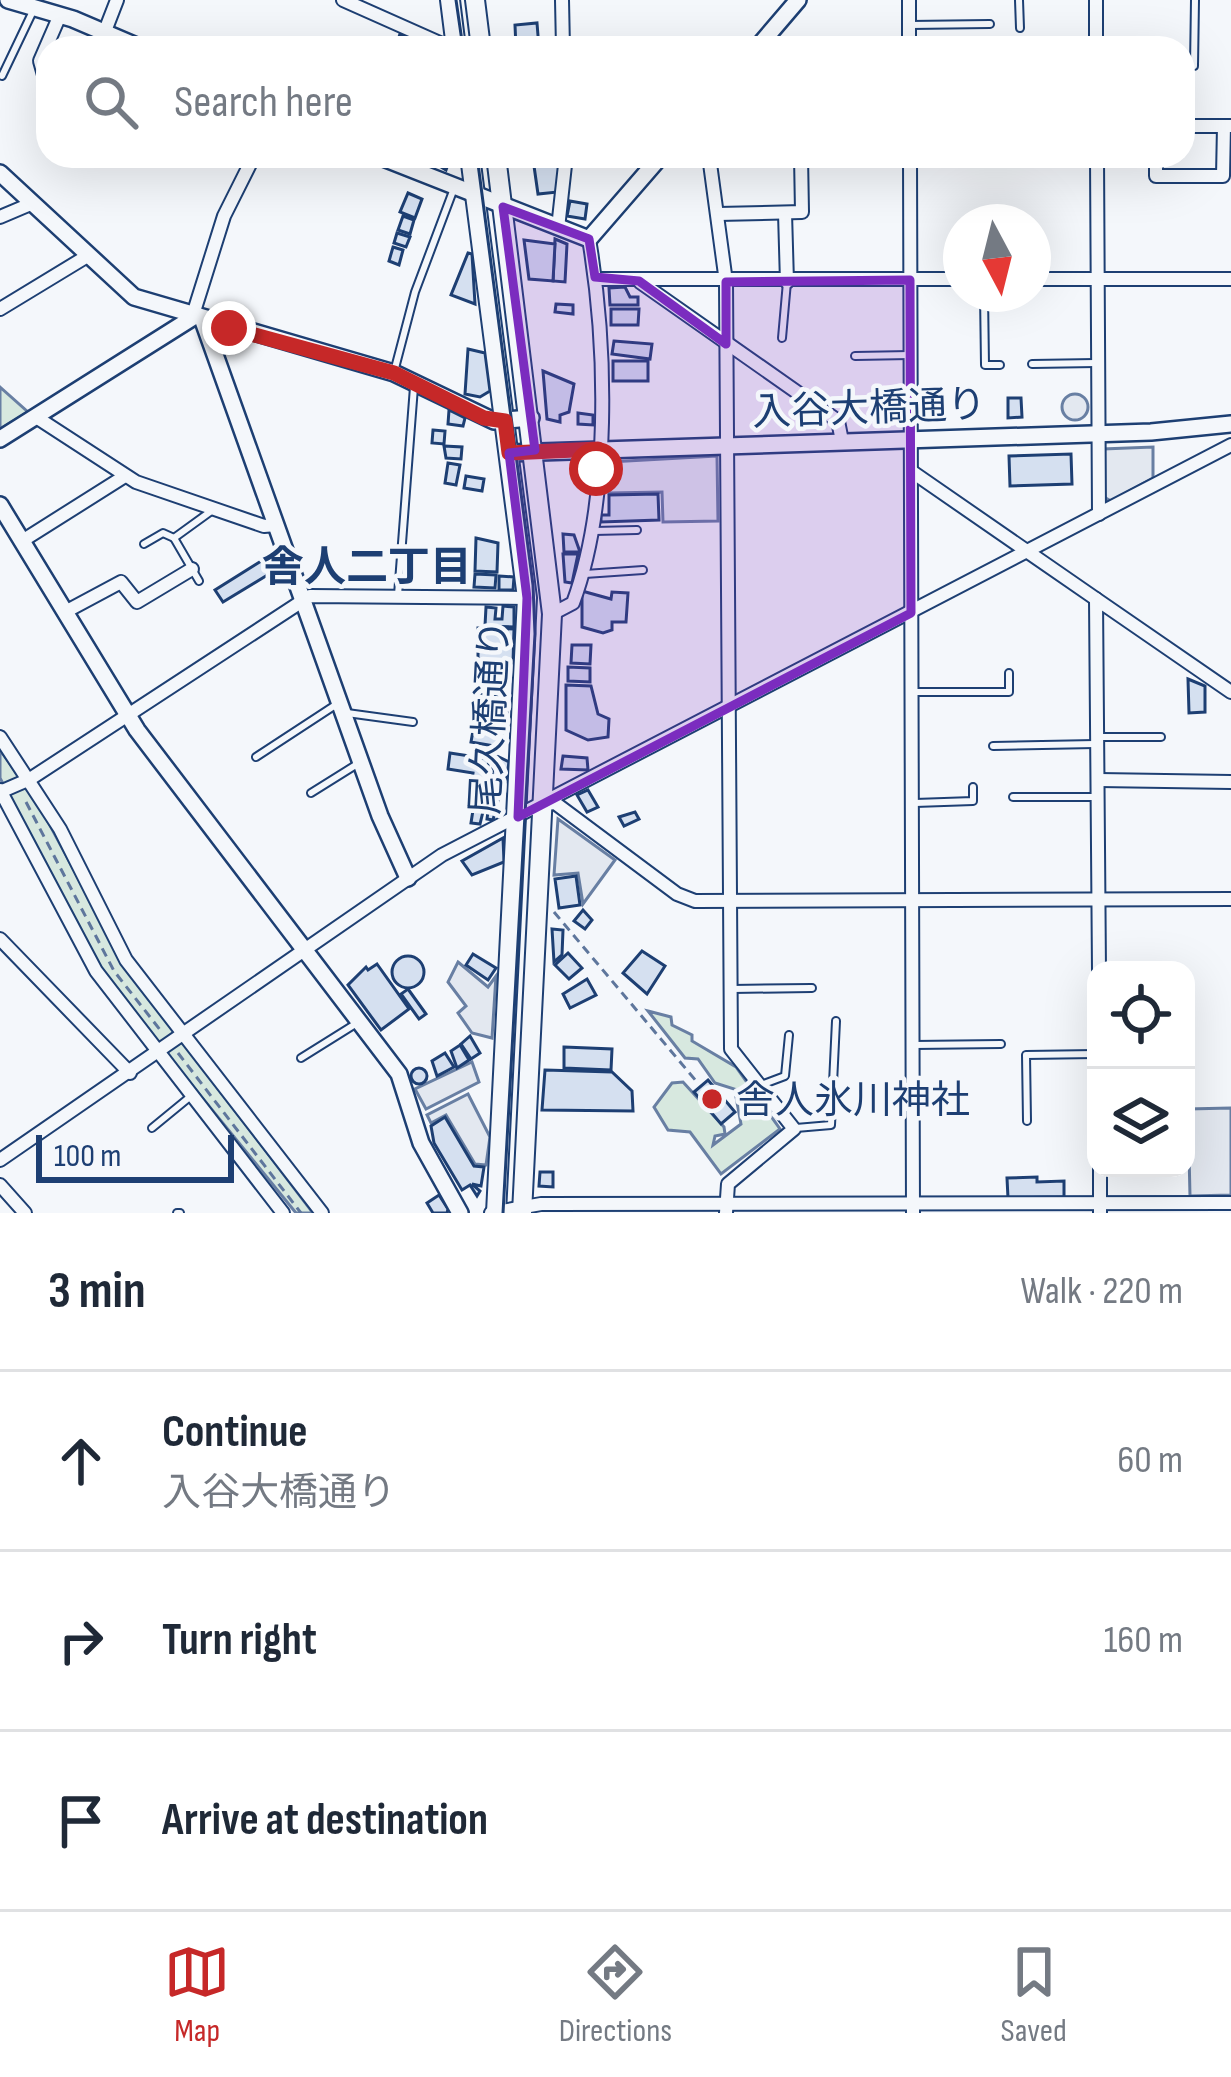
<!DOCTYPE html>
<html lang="en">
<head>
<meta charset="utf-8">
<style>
	:root { --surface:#fff; --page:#f6f6f7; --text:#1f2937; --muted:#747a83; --line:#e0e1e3; --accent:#c62828 }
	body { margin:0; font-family:"Sofia Sans Condensed","Noto Sans JP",sans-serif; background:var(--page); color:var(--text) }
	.controls { position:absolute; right:36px; bottom:36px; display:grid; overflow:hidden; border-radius:24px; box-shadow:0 12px 48px #0002 }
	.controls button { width:108px; height:108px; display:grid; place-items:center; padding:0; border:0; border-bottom:3px solid var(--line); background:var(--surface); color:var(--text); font:60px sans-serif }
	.compass { position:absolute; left:943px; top:204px; width:108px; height:108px; border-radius:50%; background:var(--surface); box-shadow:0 12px 48px #0002; rotate:173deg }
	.scale { position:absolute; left:36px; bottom:30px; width:198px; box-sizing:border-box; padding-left:12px; border:6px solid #1d3f73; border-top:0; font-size:33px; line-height:42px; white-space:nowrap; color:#1d3f73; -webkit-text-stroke:9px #f4f7fb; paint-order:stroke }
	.stop { position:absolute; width:36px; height:36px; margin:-27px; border:9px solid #c62828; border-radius:50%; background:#fff }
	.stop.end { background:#c62828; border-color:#fff; box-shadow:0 3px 12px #0008 }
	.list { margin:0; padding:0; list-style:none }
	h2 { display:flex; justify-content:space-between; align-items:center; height:156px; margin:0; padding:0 48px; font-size:51px }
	h2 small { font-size:39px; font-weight:400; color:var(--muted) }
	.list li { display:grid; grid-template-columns:78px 1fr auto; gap:36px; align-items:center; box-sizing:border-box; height:180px; padding:0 48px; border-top:3px solid var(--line) }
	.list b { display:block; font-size:45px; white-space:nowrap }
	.list p { margin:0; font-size:39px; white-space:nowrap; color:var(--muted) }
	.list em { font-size:39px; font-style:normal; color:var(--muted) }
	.icon { flex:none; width:66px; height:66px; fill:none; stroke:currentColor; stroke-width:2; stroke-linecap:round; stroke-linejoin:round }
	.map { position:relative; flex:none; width:1231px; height:1213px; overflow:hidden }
	.search { position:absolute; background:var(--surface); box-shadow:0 12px 48px #0002; left:36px; right:36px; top:36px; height:132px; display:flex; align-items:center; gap:30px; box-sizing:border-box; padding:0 42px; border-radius:36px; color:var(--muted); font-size:45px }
	.sheet { height:696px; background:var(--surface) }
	nav { display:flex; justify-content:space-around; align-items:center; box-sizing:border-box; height:168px; border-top:3px solid var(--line); background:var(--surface); font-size:33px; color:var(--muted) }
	nav a { display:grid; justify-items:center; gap:6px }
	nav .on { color:var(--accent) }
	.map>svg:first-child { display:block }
	.green { fill:#d7e8df; stroke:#687fa3; stroke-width:3 }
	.parking { fill:#e3e8f0; stroke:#687fa3; stroke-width:3 }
	.building { fill:#d5e0f0; stroke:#1d3f73; stroke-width:3 }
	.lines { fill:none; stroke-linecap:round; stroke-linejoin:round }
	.service-casing { stroke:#1d3f73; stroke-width:10 }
	.minor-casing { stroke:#1d3f73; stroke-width:16 }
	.tertiary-casing { stroke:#1d3f73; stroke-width:20 }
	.primary-casing { stroke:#1d3f73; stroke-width:22 }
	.path { stroke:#5e769c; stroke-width:3; stroke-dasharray:9 6; stroke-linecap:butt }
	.service { stroke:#f4f7fb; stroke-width:6 }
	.minor { stroke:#f4f7fb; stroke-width:12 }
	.tertiary { stroke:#f4f7fb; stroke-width:15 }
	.primary { stroke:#f4f7fb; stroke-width:18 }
	.tram { stroke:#1d3f73; stroke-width:3 }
	.route { stroke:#c62828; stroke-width:15 }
	.marked { fill:#7b2cbf; fill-opacity:0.2; stroke:#7b2cbf; stroke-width:9; stroke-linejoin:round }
	.poi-dot { fill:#c62828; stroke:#f4f7fb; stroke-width:4.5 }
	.labels { text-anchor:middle; stroke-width:9; stroke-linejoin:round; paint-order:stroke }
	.street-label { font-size:39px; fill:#1d3f73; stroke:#f4f7fb }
	.poi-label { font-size:39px; fill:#1d3f73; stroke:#f4f7fb; text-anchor:start }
	.neighbourhood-label { font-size:42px; font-weight:bold; fill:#1d3f73; stroke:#f4f7fb }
</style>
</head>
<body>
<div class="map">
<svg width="1231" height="1213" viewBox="0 0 1231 1213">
	<rect width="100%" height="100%" fill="#f4f7fb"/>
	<g class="green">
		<path d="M 0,387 L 28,412 L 0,429 Z"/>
		<path d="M 0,750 L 38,803 L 127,969 L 313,1213 L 296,1213 L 121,998 L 89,949 L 0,778 Z"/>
		<path d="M 648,1011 L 671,1017 L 672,1025 L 692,1035 L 692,1041 L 736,1067 L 780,1129 L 721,1174 L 690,1132 L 668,1130 L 654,1107 L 672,1083 L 683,1082 L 724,1127 L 725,1134 L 715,1136 L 713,1145 L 741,1124 L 736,1097 L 747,1093 L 715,1083 L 698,1059 L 685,1058 Z"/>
	</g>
	<g class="parking">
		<circle cx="1075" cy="407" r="13"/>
		<path d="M 1153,447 L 1153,478 L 1111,501 L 1104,497 L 1103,449 Z"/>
		<path d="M 717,456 L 718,521 L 663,522 L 662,492 L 609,493 L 609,462 Z"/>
		<path d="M 558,819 L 615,860 L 583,904 L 578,873 L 554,875 Z"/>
		<path d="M 458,962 L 488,987 L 496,976 L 492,1038 L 472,1033 L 458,1013 L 466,1006 L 448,982 Z"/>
		<path d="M 472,1062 L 479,1082 L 426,1109 L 415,1089 Z"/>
		<path d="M 468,1094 L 490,1137 L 486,1165 L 475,1164 L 446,1115 L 431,1123 L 427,1115 Z"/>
		<path d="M 1231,1108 L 1231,1195 L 1190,1196 L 1188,1109 Z"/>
	</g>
	<g class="building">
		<path d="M 537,23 L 539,48 L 516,48 L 515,25 Z"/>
		<path d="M 400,34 L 410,38 L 410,48 L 395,48 Z"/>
		<path d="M 423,156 L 451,156 L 446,170 Z"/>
		<path d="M 559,164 L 558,192 L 538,194 L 534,166 Z"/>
		<path d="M 408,193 L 422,199 L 415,218 L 400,212 Z"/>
		<path d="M 570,201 L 587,204 L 585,219 L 567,216 Z"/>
		<path d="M 403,216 L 414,220 L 410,234 L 398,230 Z"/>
		<path d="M 397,233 L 410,237 L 406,247 L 394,243 Z"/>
		<path d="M 555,239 L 567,244 L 565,282 L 553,281 Z"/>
		<path d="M 524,240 L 555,244 L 553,281 L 529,279 Z"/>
		<path d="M 393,247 L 403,250 L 399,265 L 389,261 Z"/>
		<path d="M 468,253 L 472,254 L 475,304 L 451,295 Z"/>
		<path d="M 625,287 L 630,297 L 638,297 L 638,305 L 610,305 L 609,288 Z"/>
		<path d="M 556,304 L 573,305 L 573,314 L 555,312 Z"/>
		<path d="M 611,309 L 639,309 L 638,325 L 611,325 Z"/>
		<path d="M 614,341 L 652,344 L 650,359 L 612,354 Z"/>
		<path d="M 468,349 L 485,353 L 490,391 L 480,397 L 465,394 Z"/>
		<rect x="613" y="361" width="35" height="20"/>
		<path d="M 543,371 L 574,384 L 569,412 L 560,415 L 560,422 L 547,419 Z"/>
		<path d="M 1008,398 L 1021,398 L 1022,417 L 1008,418 Z"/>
		<path d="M 449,410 L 465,418 L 463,426 L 448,424 Z"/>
		<path d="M 578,413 L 593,415 L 593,425 L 578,424 Z"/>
		<path d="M 433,430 L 445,431 L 444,444 L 432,443 Z"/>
		<path d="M 444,446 L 462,447 L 461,459 L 446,458 Z"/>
		<path d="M 1071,454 L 1072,484 L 1010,486 L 1009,456 Z"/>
		<path d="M 448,463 L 460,465 L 456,485 L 445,483 Z"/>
		<path d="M 466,476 L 484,479 L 482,491 L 464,488 Z"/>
		<path d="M 658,494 L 659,520 L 601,522 L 601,515 L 609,515 L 609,495 Z"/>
		<path d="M 563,534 L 574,535 L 580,552 L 564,552 Z"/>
		<path d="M 476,538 L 498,543 L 497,572 L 475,571 Z"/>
		<path d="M 563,554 L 578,554 L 572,583 L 565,582 Z"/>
		<path d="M 266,558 L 274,571 L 223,602 L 215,590 Z"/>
		<path d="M 475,574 L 496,575 L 495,588 L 474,587 Z"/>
		<path d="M 499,576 L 514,577 L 513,590 L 499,590 Z"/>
		<path d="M 582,591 L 611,599 L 612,592 L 628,593 L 626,622 L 612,622 L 612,630 L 603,633 L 582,627 Z"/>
		<path d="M 503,606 L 514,607 L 514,627 L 485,626 L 486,607 L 496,608 L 495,619 L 502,619 Z"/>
		<path d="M 478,628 L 514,629 L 513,663 L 478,661 Z"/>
		<path d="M 572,645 L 591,645 L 590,664 L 571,663 Z"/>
		<path d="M 568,667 L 590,668 L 590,682 L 568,681 Z"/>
		<path d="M 480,675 L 504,685 L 502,698 L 477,693 Z"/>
		<path d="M 1188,679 L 1205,686 L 1205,712 L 1189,713 Z"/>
		<path d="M 566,685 L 591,686 L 598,714 L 609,719 L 608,737 L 588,740 L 566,730 Z"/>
		<path d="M 478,702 L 508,707 L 500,747 L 471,742 Z"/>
		<path d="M 450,753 L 489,759 L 484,794 L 471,789 L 473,773 L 448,769 Z"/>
		<path d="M 495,755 L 509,762 L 506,782 L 491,781 Z"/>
		<path d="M 563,756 L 587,758 L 588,770 L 561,769 Z"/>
		<path d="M 588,790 L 598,807 L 587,812 L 577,795 Z"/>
		<path d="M 490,796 L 499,797 L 493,820 L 487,819 Z"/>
		<path d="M 475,797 L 486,799 L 480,824 L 471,823 Z"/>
		<path d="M 635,812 L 639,819 L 624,826 L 619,817 Z"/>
		<path d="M 503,838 L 504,862 L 472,875 L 462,861 Z"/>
		<path d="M 576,876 L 580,905 L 559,908 L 555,879 Z"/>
		<path d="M 583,910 L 592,920 L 585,929 L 574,921 Z"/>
		<path d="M 552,929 L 563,930 L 562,955 L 554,962 Z"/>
		<path d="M 642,951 L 665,966 L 647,994 L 623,973 Z"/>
		<path d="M 568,953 L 582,968 L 569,979 L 555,965 Z"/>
		<path d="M 473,954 L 496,968 L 488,980 L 466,965 Z"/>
		<circle cx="408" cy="972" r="16"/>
		<path d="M 377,964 L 409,1009 L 381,1030 L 348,985 L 366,967 L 368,970 Z"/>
		<path d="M 587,979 L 596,995 L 570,1008 L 563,994 Z"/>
		<path d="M 408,989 L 426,1014 L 419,1019 L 401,994 Z"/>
		<path d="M 470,1036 L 480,1053 L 471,1059 L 461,1044 Z"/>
		<path d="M 460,1045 L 469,1060 L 457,1068 L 451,1051 Z"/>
		<path d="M 564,1047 L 612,1049 L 611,1070 L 564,1068 Z"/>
		<path d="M 445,1053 L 454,1067 L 437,1076 L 432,1061 Z"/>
		<circle cx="419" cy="1076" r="8"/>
		<path d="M 545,1070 L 612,1072 L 632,1091 L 633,1111 L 542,1110 Z"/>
		<path d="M 708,1080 L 735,1112 L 721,1124 L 694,1092 Z"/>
		<path d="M 445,1117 L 474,1166 L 484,1167 L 481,1186 L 472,1184 L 480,1191 L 477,1196 L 470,1185 L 462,1190 L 434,1143 L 431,1126 Z"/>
		<path d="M 540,1172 L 553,1172 L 553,1187 L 539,1186 Z"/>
		<path d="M 1037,1177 L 1037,1182 L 1064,1181 L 1064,1197 L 1008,1198 L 1007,1178 Z"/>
		<path d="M 439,1195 L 448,1209 L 447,1213 L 433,1213 L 427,1203 Z"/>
	</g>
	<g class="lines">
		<g class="service-casing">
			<g id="service">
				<path d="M 1019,0 L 1020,28"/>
				<path d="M 910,25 L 990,24"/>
				<path d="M 1183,67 L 1194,66 L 1195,0"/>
				<path d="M 2,76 L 33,11"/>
				<path d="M 986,222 L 986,217"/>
				<path d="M 984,294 L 985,365 L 1000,365"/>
				<path d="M 782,338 L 787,282"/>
				<path d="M 855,356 L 910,355"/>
				<path d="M 1032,364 L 1096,363"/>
				<path d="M 394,372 L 415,292 L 453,191"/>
				<path d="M 594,531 L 637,530"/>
				<path d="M 144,544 L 163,533 L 174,538"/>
				<path d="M 585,574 L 643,570"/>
				<path d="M 199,581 L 174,538 L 214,509"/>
				<path d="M 398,595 L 414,387"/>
				<path d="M 912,692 L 1009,692 L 1009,673"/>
				<path d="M 347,713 L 413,722"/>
				<path d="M 1098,737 L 1161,737"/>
				<path d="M 993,746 L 1095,744"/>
				<path d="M 256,757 L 337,704"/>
				<path d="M 311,793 L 359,763"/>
				<path d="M 1013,797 L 1095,797"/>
				<path d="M 915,803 L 973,801 L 973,787"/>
				<path d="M 732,989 L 812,988"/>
				<path d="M 914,1045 L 1001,1044"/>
				<path d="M 301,1058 L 357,1023"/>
				<path d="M 761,1085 L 785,1076 L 789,1035"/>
				<path d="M 1027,1121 L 1026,1055 L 1096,1054"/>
				<path d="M 152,1128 L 191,1096"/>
				<path d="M 796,1128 L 831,1125 L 836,1021"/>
				<path d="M 177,1213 L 180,1213"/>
			</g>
		</g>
		<g class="minor-casing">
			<g id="minor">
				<path d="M 343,0 L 451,48"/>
				<path d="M 562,0 L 563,48"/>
				<path d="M 909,0 L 909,48"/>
				<path d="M 1096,0 L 1096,48"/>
				<path d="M 105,31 L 117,0"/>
				<path d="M 46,82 L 40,61 L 60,15"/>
				<path d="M 1183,126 L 1230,126"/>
				<path d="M 709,156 L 726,282 L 731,1049 L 794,1129 L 728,1184 L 726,1213"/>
				<path d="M 910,156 L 913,1213"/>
				<path d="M 1097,156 L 1099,514"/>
				<path d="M 1156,156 L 1156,176 L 1223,176 L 1224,126"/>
				<path d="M 785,213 L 787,282"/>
				<path d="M 718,214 L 802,212 L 801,156"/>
				<path d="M 0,217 L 33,203"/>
				<path d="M 558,228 L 566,156"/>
				<path d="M 596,279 L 961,279"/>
				<path d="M 1033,279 L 1231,279"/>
				<path d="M 640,282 L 838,421 L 842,441"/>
				<path d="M 0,309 L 89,255"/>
				<path d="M 192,318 L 224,216 L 254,156"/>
				<path d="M 36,417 L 136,482 L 264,526 L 276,525"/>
				<path d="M 911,471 L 1096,599"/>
				<path d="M 22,541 L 125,476"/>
				<path d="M 65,612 L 121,582 L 137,602 L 192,569"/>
				<path d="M 552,614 L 573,603 C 611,500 607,346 589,239"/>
				<path d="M 0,737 L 60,829 L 126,960 L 322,1213"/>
				<path d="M 1099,780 L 1231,782"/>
				<path d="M 0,790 L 96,971 L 283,1213"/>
				<path d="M 0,792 L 30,779 L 310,596 L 527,598"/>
				<path d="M 545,804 L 555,803 L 677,894 L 695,901 L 1231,899"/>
				<path d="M 0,939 L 130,1073"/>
				<path d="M 1099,970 L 1096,599 L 1231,692"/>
				<path d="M 0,1160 L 442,855 L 1231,445"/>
				<path d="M 1100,1168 L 1100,1213"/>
				<path d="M 0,1185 L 25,1213"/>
				<path d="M 491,1213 L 541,1204 L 1231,1203"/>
			</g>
		</g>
		<g class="tertiary-casing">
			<g id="tertiary">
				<path d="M 8,0 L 73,19 L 141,48"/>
				<path d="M 757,48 L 798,0"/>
				<path d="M 378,156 L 589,239 L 661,156"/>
				<path d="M 0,173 L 134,297 L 394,373 L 494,421 L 531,418"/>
				<path d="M 203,321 L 380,816 L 408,878"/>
				<path d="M 0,439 L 192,318"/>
				<path d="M 509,453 L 1151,432 L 1231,424"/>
				<path d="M 0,505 L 137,730 L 399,1074 L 421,1143 L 460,1213"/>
			</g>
		</g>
		<g class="primary-casing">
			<g id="primary">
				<path d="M 450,0 L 456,48"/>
				<path d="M 475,0 L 481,48"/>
				<path d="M 470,156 L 527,598 L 496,1213"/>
				<path d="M 496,156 L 552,614 L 522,1213"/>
			</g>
		</g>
		<g class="path">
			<path d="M 26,802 L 114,971 L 161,1031"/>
			<path d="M 554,912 L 697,1082"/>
			<path d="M 178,1053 L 301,1213"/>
		</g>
		<use href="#service" class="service"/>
		<use href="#minor" class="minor"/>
		<use href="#tertiary" class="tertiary"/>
		<use href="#primary" class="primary"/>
		<g class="tram">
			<path d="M 456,0 L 463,48"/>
			<path d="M 477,156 L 533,585 L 535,634 L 503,1213"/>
		</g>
	</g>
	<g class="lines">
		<path class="route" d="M 229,328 L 394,373 L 484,418 L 505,421 L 509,453 L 598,449 L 596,469"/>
	</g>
	<path class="marked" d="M 503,207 L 589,239 L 595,277 L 639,281 L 726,344 L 726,282 L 910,280 L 911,613 L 518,817 L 527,598 L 509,453 L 535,450 Z"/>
	<circle class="poi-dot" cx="712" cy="1099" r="12"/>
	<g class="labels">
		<g class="street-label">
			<text transform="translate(869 407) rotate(-2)" y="14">入谷大橋通り</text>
			<text transform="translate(489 717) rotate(-87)" y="14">尾久橋通り</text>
		</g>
		<g class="poi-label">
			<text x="736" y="1113">舎人氷川神社</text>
		</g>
		<g class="neighbourhood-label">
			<text x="367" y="581">舎人二丁目</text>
		</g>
	</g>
</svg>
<div class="controls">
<button><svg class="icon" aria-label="locate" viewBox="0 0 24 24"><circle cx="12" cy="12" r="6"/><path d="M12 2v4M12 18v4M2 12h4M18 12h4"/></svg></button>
<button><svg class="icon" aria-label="layers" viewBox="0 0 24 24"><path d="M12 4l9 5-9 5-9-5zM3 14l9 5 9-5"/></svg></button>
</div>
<svg class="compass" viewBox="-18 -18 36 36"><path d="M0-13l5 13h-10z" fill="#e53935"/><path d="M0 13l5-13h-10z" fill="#747a83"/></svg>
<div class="scale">100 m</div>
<div class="stop" style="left:596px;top:469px"></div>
<div class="stop end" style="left:229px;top:328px"></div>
<div class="search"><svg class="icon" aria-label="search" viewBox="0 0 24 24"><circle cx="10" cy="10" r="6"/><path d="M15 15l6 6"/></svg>Search here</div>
</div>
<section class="sheet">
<h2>3 min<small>Walk · 220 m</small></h2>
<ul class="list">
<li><svg class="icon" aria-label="ahead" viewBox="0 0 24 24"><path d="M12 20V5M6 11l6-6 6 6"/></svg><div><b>Continue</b><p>入谷大橋通り</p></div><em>60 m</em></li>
<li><svg class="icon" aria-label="right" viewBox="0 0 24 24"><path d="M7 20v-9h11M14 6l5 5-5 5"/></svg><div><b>Turn right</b></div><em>160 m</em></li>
<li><svg class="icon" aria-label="arrive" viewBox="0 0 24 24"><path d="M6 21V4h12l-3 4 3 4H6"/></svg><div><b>Arrive at destination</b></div></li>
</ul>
</section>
<nav>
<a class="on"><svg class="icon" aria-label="map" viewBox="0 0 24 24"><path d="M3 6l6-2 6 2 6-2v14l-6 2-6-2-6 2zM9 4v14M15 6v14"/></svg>Map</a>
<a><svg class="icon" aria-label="directions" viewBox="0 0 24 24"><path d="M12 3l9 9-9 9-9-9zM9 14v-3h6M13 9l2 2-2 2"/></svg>Directions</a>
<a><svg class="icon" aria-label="saved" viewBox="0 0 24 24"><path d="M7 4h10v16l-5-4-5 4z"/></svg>Saved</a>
</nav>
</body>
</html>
